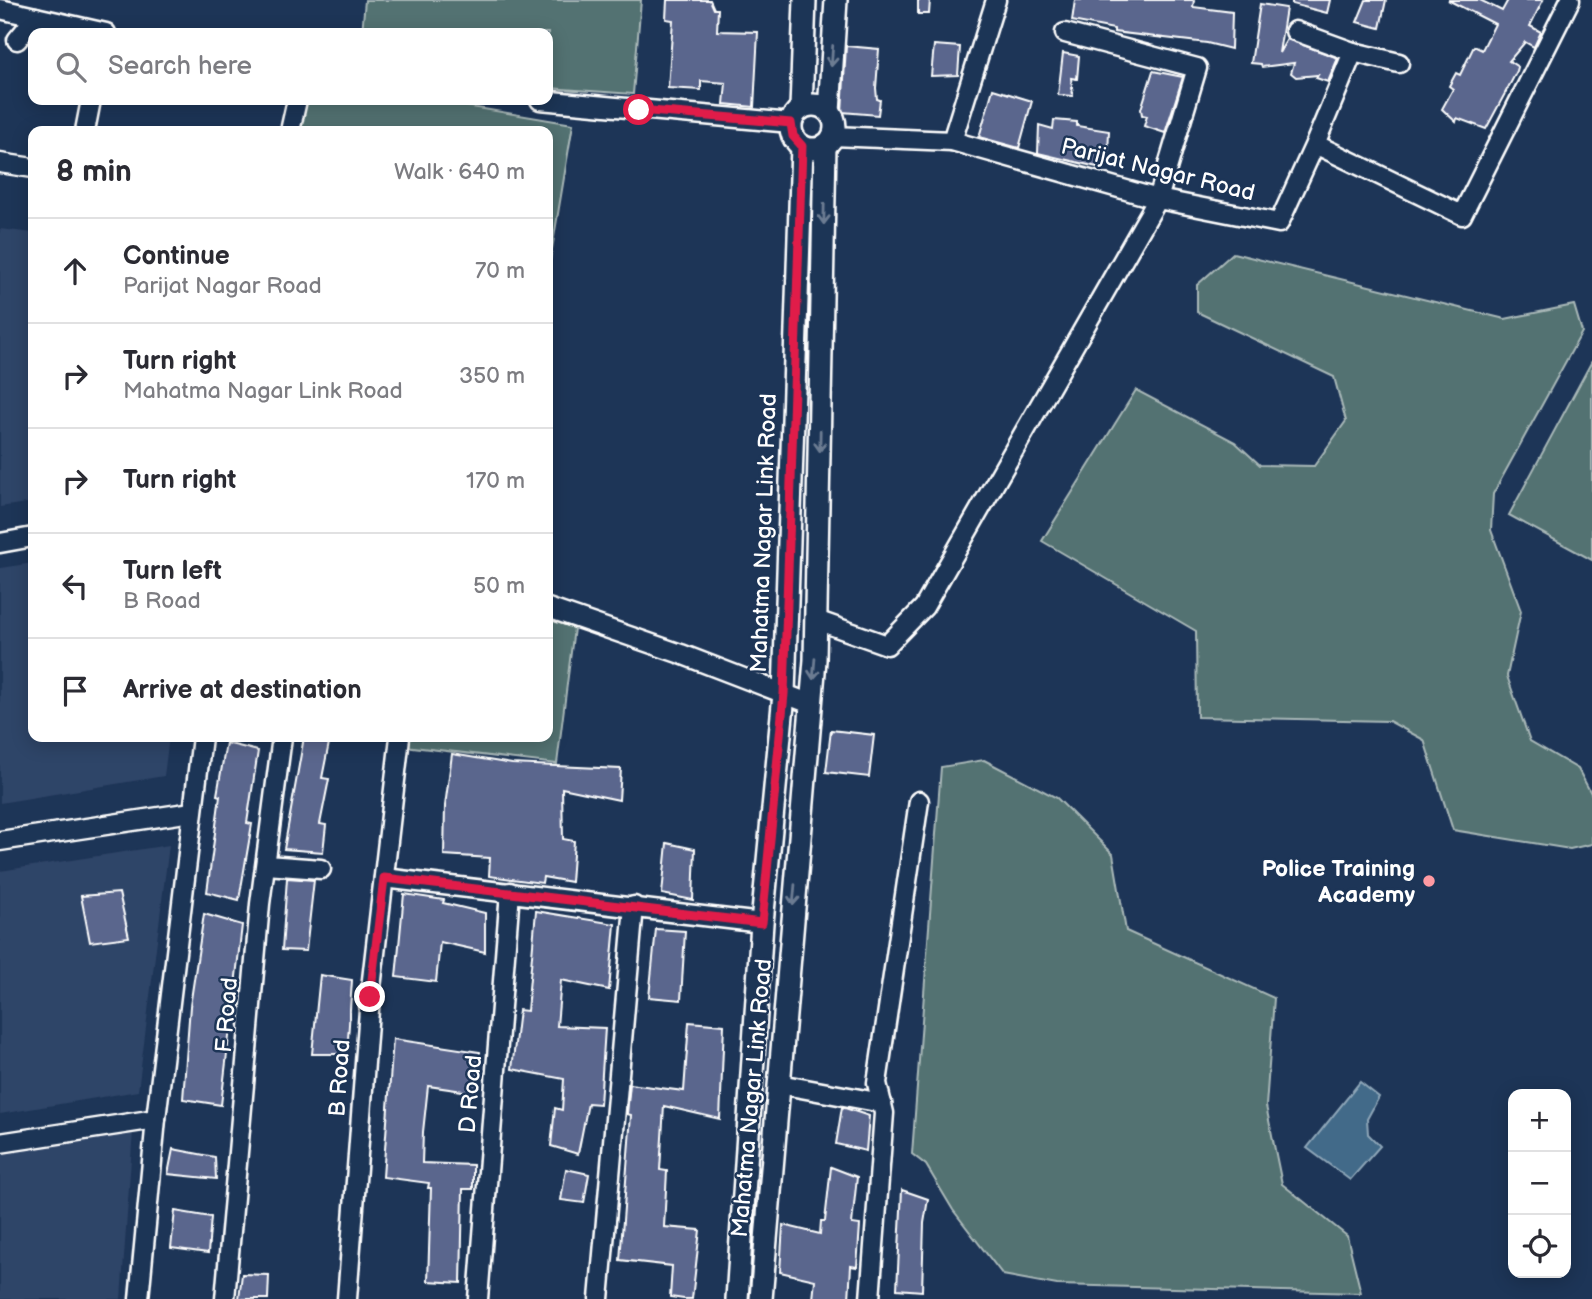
<!DOCTYPE html>
<html lang="en">
<head>
<meta charset="utf-8">
<style>
	:root { --surface:#fff; --page:#f7f7f7; --text:#2b2b33; --muted:#7c7c81; --line:#e1e1e2 }
	body { margin:0; font-family:"Balsamiq Sans",sans-serif; background:var(--page); color:var(--text) }
	.controls { position:absolute; right:21px; bottom:21px; display:grid; overflow:hidden; border-radius:14px; box-shadow:0 4px 18px #0003 }
	.controls button { width:63px; height:63px; display:grid; place-items:center; padding:0; border:0; border-bottom:2px solid var(--line); background:var(--surface); color:var(--text); font:35px sans-serif }
	.stop { position:absolute; width:21px; height:21px; margin:-16px; border:5px solid #e11d48; border-radius:50%; background:#fff }
	.stop.end { background:#e11d48; border-color:#fff; box-shadow:0 2px 7px #0008 }
	.list { margin:0; padding:0; list-style:none }
	h2 { display:flex; justify-content:space-between; align-items:center; height:91px; margin:0; padding:0 28px; font-size:30px }
	h2 small { font-size:23px; font-weight:400; color:var(--muted) }
	.list li { display:grid; grid-template-columns:46px 1fr auto; gap:21px; align-items:center; box-sizing:border-box; height:105px; padding:0 28px; border-top:2px solid var(--line) }
	.list b { display:block; font-size:26px; white-space:nowrap }
	.list p { margin:0; font-size:23px; white-space:nowrap; color:var(--muted) }
	.list em { font-size:23px; font-style:normal; color:var(--muted) }
	.icon { flex:none; width:38px; height:38px; fill:none; stroke:currentColor; stroke-width:2; stroke-linecap:round; stroke-linejoin:round }
	.map { position:relative; flex:none; width:1592px; height:1299px; overflow:hidden }
	.search { position:absolute; background:var(--surface); box-shadow:0 4px 18px #0003; left:28px; top:28px; width:525px; height:77px; display:flex; align-items:center; gap:18px; box-sizing:border-box; padding:0 24px; border-radius:14px; color:var(--muted); font-size:26px }
	.panel { position:absolute; background:var(--surface); box-shadow:0 4px 18px #0003; left:28px; top:126px; width:525px; height:616px; border-radius:14px }
	.map>svg:first-child { display:block }
	.built { fill:#2f4467 }
	.green { fill:#537272; stroke:#a9b8b8; stroke-width:2 }
	.water { fill:#426a89; stroke:#8ea6b8; stroke-width:2 }
	.building { fill:#5a668d; stroke:#fff; stroke-width:2 }
	.lines { fill:none; stroke-linecap:round; stroke-linejoin:round }
	.minor-casing { stroke:#fff; stroke-width:23 }
	.major-casing { stroke:#fff; stroke-width:26 }
	.minor { stroke:#1d3557; stroke-width:18 }
	.major { stroke:#1d3557; stroke-width:21 }
	.oneway { stroke:#6c7c92 }
	.route { stroke:#e11d48; stroke-width:9 }
	.poi-dot { fill:#ff9aa2; stroke:#1d3557; stroke-width:2.5 }
	.labels { text-anchor:middle; stroke-width:5; stroke-linejoin:round; paint-order:stroke }
	.street-label { font-size:23px; fill:#fff; stroke:#1d3557 }
	.poi-label { font-size:23px; font-weight:bold; fill:#fff; stroke:#1d3557; text-anchor:end }
</style>
</head>
<body>
<div class="map">
<svg width="1592" height="1299" viewBox="0 0 1592 1299">
	<rect width="100%" height="100%" fill="#1d3557"/>
	<filter id="ink" filterUnits="userSpaceOnUse"><feTurbulence type="fractalNoise" baseFrequency=".0143" numOctaves="2"/><feDisplacementMap in="SourceGraphic" scale="14" xChannelSelector="R" yChannelSelector="G"/><feConvolveMatrix kernelMatrix="1 2 1 2 8 2 1 2 1" color-interpolation-filters="sRGB"/></filter>
	<g filter="url(#ink)">
		<g class="built">
			<path d="M 0,229 L 33,233 L 33,502 L 0,507 Z"/>
			<path d="M 33,563 L 33,737 L 169,737 L 164,776 L 0,803 L 0,568 Z"/>
			<path d="M 169,845 L 138,1091 L 0,1114 L 0,871 Z"/>
			<path d="M 133,1131 L 121,1299 L 0,1299 L 0,1154 Z"/>
		</g>
		<g class="green">
			<path d="M 365,0 L 641,0 L 633,94 L 548,88 L 548,33 L 362,33 Z"/>
			<path d="M 299,100 L 430,100 L 573,124 L 548,273 L 548,131 L 294,131 Z"/>
			<path d="M 1233,253 L 1505,319 L 1574,305 L 1582,332 L 1493,494 L 1491,530 L 1521,611 L 1507,676 L 1530,741 L 1578,769 L 1592,795 L 1592,844 L 1570,849 L 1453,830 L 1424,740 L 1389,721 L 1197,717 L 1196,631 L 1042,541 L 1136,390 L 1235,442 L 1260,465 L 1314,466 L 1346,421 L 1334,377 L 1197,312 L 1197,285 Z"/>
			<path d="M 1592,361 L 1592,560 L 1509,515 Z"/>
			<path d="M 548,619 L 574,628 L 557,764 L 405,746 L 406,737 L 548,737 Z"/>
			<path d="M 984,760 L 1057,798 L 1113,854 L 1126,931 L 1274,998 L 1266,1106 L 1282,1184 L 1347,1236 L 1361,1293 L 1057,1285 L 1003,1275 L 953,1210 L 926,1165 L 912,1154 L 941,767 Z"/>
		</g>
		<path class="water" d="M 1360,1082 L 1379,1097 L 1367,1119 L 1368,1134 L 1380,1146 L 1350,1180 L 1307,1148 Z"/>
		<g class="building">
			<path d="M 667,0 L 710,0 L 714,9 L 718,9 L 717,31 L 758,32 L 754,107 L 724,104 L 726,83 L 701,81 L 701,90 L 668,88 L 673,20 L 666,19 Z"/>
			<path d="M 918,0 L 930,0 L 929,14 L 918,14 Z"/>
			<path d="M 1075,0 L 1194,0 L 1193,7 L 1232,12 L 1231,49 L 1207,43 L 1114,32 L 1114,29 L 1072,21 Z"/>
			<path d="M 1292,0 L 1330,0 L 1327,13 L 1292,4 Z"/>
			<path d="M 1366,0 L 1386,0 L 1380,28 L 1357,22 Z"/>
			<path d="M 1448,0 L 1480,0 L 1502,11 L 1508,0 L 1543,0 L 1530,26 L 1541,32 L 1534,47 L 1525,42 L 1509,61 L 1518,67 L 1517,71 L 1486,129 L 1457,118 L 1456,122 L 1442,109 L 1453,89 L 1449,86 L 1456,73 L 1460,75 L 1474,46 L 1482,50 L 1495,24 Z"/>
			<path d="M 1260,4 L 1286,8 L 1279,53 L 1287,39 L 1338,58 L 1328,82 L 1316,78 L 1318,75 L 1296,77 L 1291,73 L 1294,63 L 1262,67 L 1261,64 L 1251,63 Z"/>
			<path d="M 934,45 L 960,47 L 958,75 L 931,76 Z"/>
			<path d="M 846,46 L 879,49 L 876,88 L 877,99 L 880,100 L 878,115 L 842,112 Z"/>
			<path d="M 1063,53 L 1079,56 L 1077,79 L 1071,78 L 1073,96 L 1058,95 Z"/>
			<path d="M 1153,71 L 1183,77 L 1165,133 L 1144,126 L 1147,116 L 1142,115 L 1141,109 Z"/>
			<path d="M 993,89 L 1032,101 L 1019,148 L 979,137 Z"/>
			<path d="M 1054,120 L 1077,122 L 1077,126 L 1109,131 L 1108,155 L 1105,155 L 1104,161 L 1099,160 L 1097,167 L 1038,153 L 1039,125 L 1053,129 Z"/>
			<path d="M 831,730 L 874,735 L 869,777 L 826,772 Z"/>
			<path d="M 304,737 L 329,743 L 322,778 L 329,779 L 320,824 L 326,825 L 323,852 L 284,849 Z"/>
			<path d="M 226,743 L 258,751 L 247,823 L 252,824 L 239,900 L 207,892 L 220,796 L 217,795 Z"/>
			<path d="M 452,754 L 512,764 L 621,769 L 619,800 L 562,788 L 563,839 L 574,841 L 571,882 L 543,877 L 542,883 L 489,876 L 490,858 L 444,855 L 445,806 Z"/>
			<path d="M 667,843 L 695,849 L 693,900 L 662,894 Z"/>
			<path d="M 287,878 L 314,880 L 306,951 L 282,950 Z"/>
			<path d="M 119,893 L 129,937 L 90,942 L 81,896 Z"/>
			<path d="M 404,894 L 444,900 L 443,903 L 485,913 L 485,952 L 440,942 L 436,982 L 396,977 Z"/>
			<path d="M 536,911 L 615,924 L 609,990 L 561,980 L 557,1026 L 605,1028 L 600,1104 L 588,1103 L 578,1154 L 551,1146 L 555,1108 L 562,1110 L 564,1079 L 512,1069 L 519,1010 L 527,1011 Z"/>
			<path d="M 204,914 L 242,925 L 221,1105 L 183,1099 L 190,1006 Z"/>
			<path d="M 656,929 L 685,931 L 681,1000 L 649,997 Z"/>
			<path d="M 320,975 L 352,980 L 347,1054 L 312,1054 Z"/>
			<path d="M 689,1022 L 724,1025 L 720,1119 L 664,1106 L 660,1170 L 667,1171 L 664,1227 L 700,1230 L 692,1299 L 684,1299 L 670,1297 L 672,1266 L 620,1260 L 631,1115 L 627,1114 L 630,1084 L 684,1091 Z"/>
			<path d="M 393,1039 L 480,1052 L 477,1093 L 428,1086 L 423,1132 L 422,1163 L 473,1165 L 473,1189 L 463,1189 L 461,1283 L 428,1281 L 431,1188 L 428,1188 L 429,1183 L 383,1177 Z"/>
			<path d="M 842,1107 L 869,1116 L 866,1151 L 836,1144 Z"/>
			<path d="M 173,1149 L 215,1157 L 216,1179 L 168,1174 Z"/>
			<path d="M 831,1167 L 857,1177 L 852,1224 L 860,1225 L 857,1267 L 851,1266 L 849,1299 L 813,1299 L 815,1280 L 780,1272 L 783,1225 L 820,1234 L 821,1221 L 825,1221 Z"/>
			<path d="M 566,1169 L 589,1174 L 584,1203 L 561,1200 Z"/>
			<path d="M 902,1190 L 928,1199 L 924,1223 L 922,1291 L 897,1289 Z"/>
			<path d="M 175,1211 L 211,1217 L 208,1253 L 171,1248 Z"/>
			<path d="M 242,1274 L 269,1275 L 268,1299 L 239,1299 Z"/>
		</g>
		<g class="lines">
			<g class="minor-casing">
				<g id="minor">
					<path d="M 0,9 L 106,33"/>
					<path d="M 1295,31 L 1353,52 L 1315,144"/>
					<path d="M 17,40 L 36,17"/>
					<path d="M 1353,52 L 1399,63"/>
					<path d="M 540,100 L 791,123"/>
					<path d="M 85,131 L 91,100"/>
					<path d="M 290,131 L 297,100"/>
					<path d="M 833,136 L 952,141 L 1158,199 L 1279,223 L 1315,144 L 1462,215 L 1570,0"/>
					<path d="M 952,141 L 996,0"/>
					<path d="M 0,163 L 33,168"/>
					<path d="M 0,543 L 33,537"/>
					<path d="M 548,608 L 681,654 L 811,704"/>
					<path d="M 816,620 L 887,645 L 924,607 L 1158,199 L 1197,68 L 1065,33"/>
					<path d="M 0,841 L 192,812"/>
					<path d="M 266,865 L 321,869"/>
					<path d="M 384,878 L 762,923"/>
					<path d="M 779,1084 L 882,1103"/>
					<path d="M 0,1143 L 156,1119"/>
					<path d="M 139,1299 L 156,1119 L 202,737"/>
					<path d="M 225,1299 L 260,904 L 282,737"/>
					<path d="M 347,1299 L 370,997 L 400,737"/>
					<path d="M 478,1299 L 510,892"/>
					<path d="M 599,1299 L 634,906"/>
					<path d="M 870,1299 L 884,1113 L 877,1083 L 919,801"/>
				</g>
			</g>
			<g class="major-casing">
				<g id="major">
					<circle cx="813" cy="127" r="22"/>
					<path d="M 801,108 L 805,0"/>
					<path d="M 829,112 L 836,0"/>
					<path d="M 737,1299 L 762,923 L 784,694 L 802,146"/>
					<path d="M 761,1299 L 815,660 L 825,145"/>
				</g>
			</g>
			<use href="#minor" class="minor"/>
			<use href="#major" class="major"/>
		</g>
		<defs><path id="oneway-shaft" d="M-6 0H5M1.5-3L5.5 0L1.5 3" fill="none" stroke-width="1.6" stroke-linecap="round" stroke-linejoin="round" transform="scale(1.75)"/></defs>
		<g class="oneway">
			<use href="#oneway-shaft" transform="translate(832 56) rotate(94)"/>
			<use href="#oneway-shaft" transform="translate(824 214) rotate(91)"/>
			<use href="#oneway-shaft" transform="translate(820 441) rotate(91)"/>
			<use href="#oneway-shaft" transform="translate(814 669) rotate(95)"/>
			<use href="#oneway-shaft" transform="translate(794 895) rotate(95)"/>
		</g>
	</g>
	<g class="lines" filter="url(#ink)">
		<path class="route" d="M 370,997 L 384,878 L 762,923 L 784,694 L 802,146 L 793,136 L 791,123 L 639,110"/>
	</g>
	<circle class="poi-dot" cx="1429" cy="881" r="7"/>
	<g class="labels">
		<g class="street-label">
			<text transform="translate(1158 169) rotate(14)" y="8">Parijat Nagar Road</text>
			<text transform="translate(763 533) rotate(-88)" y="8">Mahatma Nagar Link Road</text>
			<text transform="translate(226 1015) rotate(-85)" y="8">F Road</text>
			<text transform="translate(339 1078) rotate(-86)" y="8">B Road</text>
			<text transform="translate(470 1094) rotate(-85)" y="8">D Road</text>
			<text transform="translate(751 1098) rotate(-85)" y="8">Mahatma Nagar Link Road</text>
		</g>
		<g class="poi-label">
			<text x="1415" y="876">Police Training<tspan x="1415" dy="26">Academy</tspan></text>
		</g>
	</g>
</svg>
<div class="controls">
<button>+</button>
<button>−</button>
<button><svg class="icon" aria-label="locate" viewBox="0 0 24 24"><circle cx="12" cy="12" r="6"/><path d="M12 2v4M12 18v4M2 12h4M18 12h4"/></svg></button>
</div>
<div class="stop" style="left:639px;top:110px"></div>
<div class="stop end" style="left:370px;top:997px"></div>
<div class="search"><svg class="icon" aria-label="search" viewBox="0 0 24 24"><circle cx="10" cy="10" r="6"/><path d="M15 15l6 6"/></svg>Search here</div>
<section class="panel">
<h2>8 min<small>Walk · 640 m</small></h2>
<ul class="list">
<li><svg class="icon" aria-label="ahead" viewBox="0 0 24 24"><path d="M12 20V5M6 11l6-6 6 6"/></svg><div><b>Continue</b><p>Parijat Nagar Road</p></div><em>70 m</em></li>
<li><svg class="icon" aria-label="right" viewBox="0 0 24 24"><path d="M7 20v-9h11M14 6l5 5-5 5"/></svg><div><b>Turn right</b><p>Mahatma Nagar Link Road</p></div><em>350 m</em></li>
<li><svg class="icon" aria-label="right" viewBox="0 0 24 24"><path d="M7 20v-9h11M14 6l5 5-5 5"/></svg><div><b>Turn right</b></div><em>170 m</em></li>
<li><svg class="icon" aria-label="left" viewBox="0 0 24 24"><path d="M17 20v-9H6M10 6l-5 5 5 5"/></svg><div><b>Turn left</b><p>B Road</p></div><em>50 m</em></li>
<li><svg class="icon" aria-label="arrive" viewBox="0 0 24 24"><path d="M6 21V4h12l-3 4 3 4H6"/></svg><div><b>Arrive at destination</b></div></li>
</ul>
</section>
</div>
</body>
</html>
